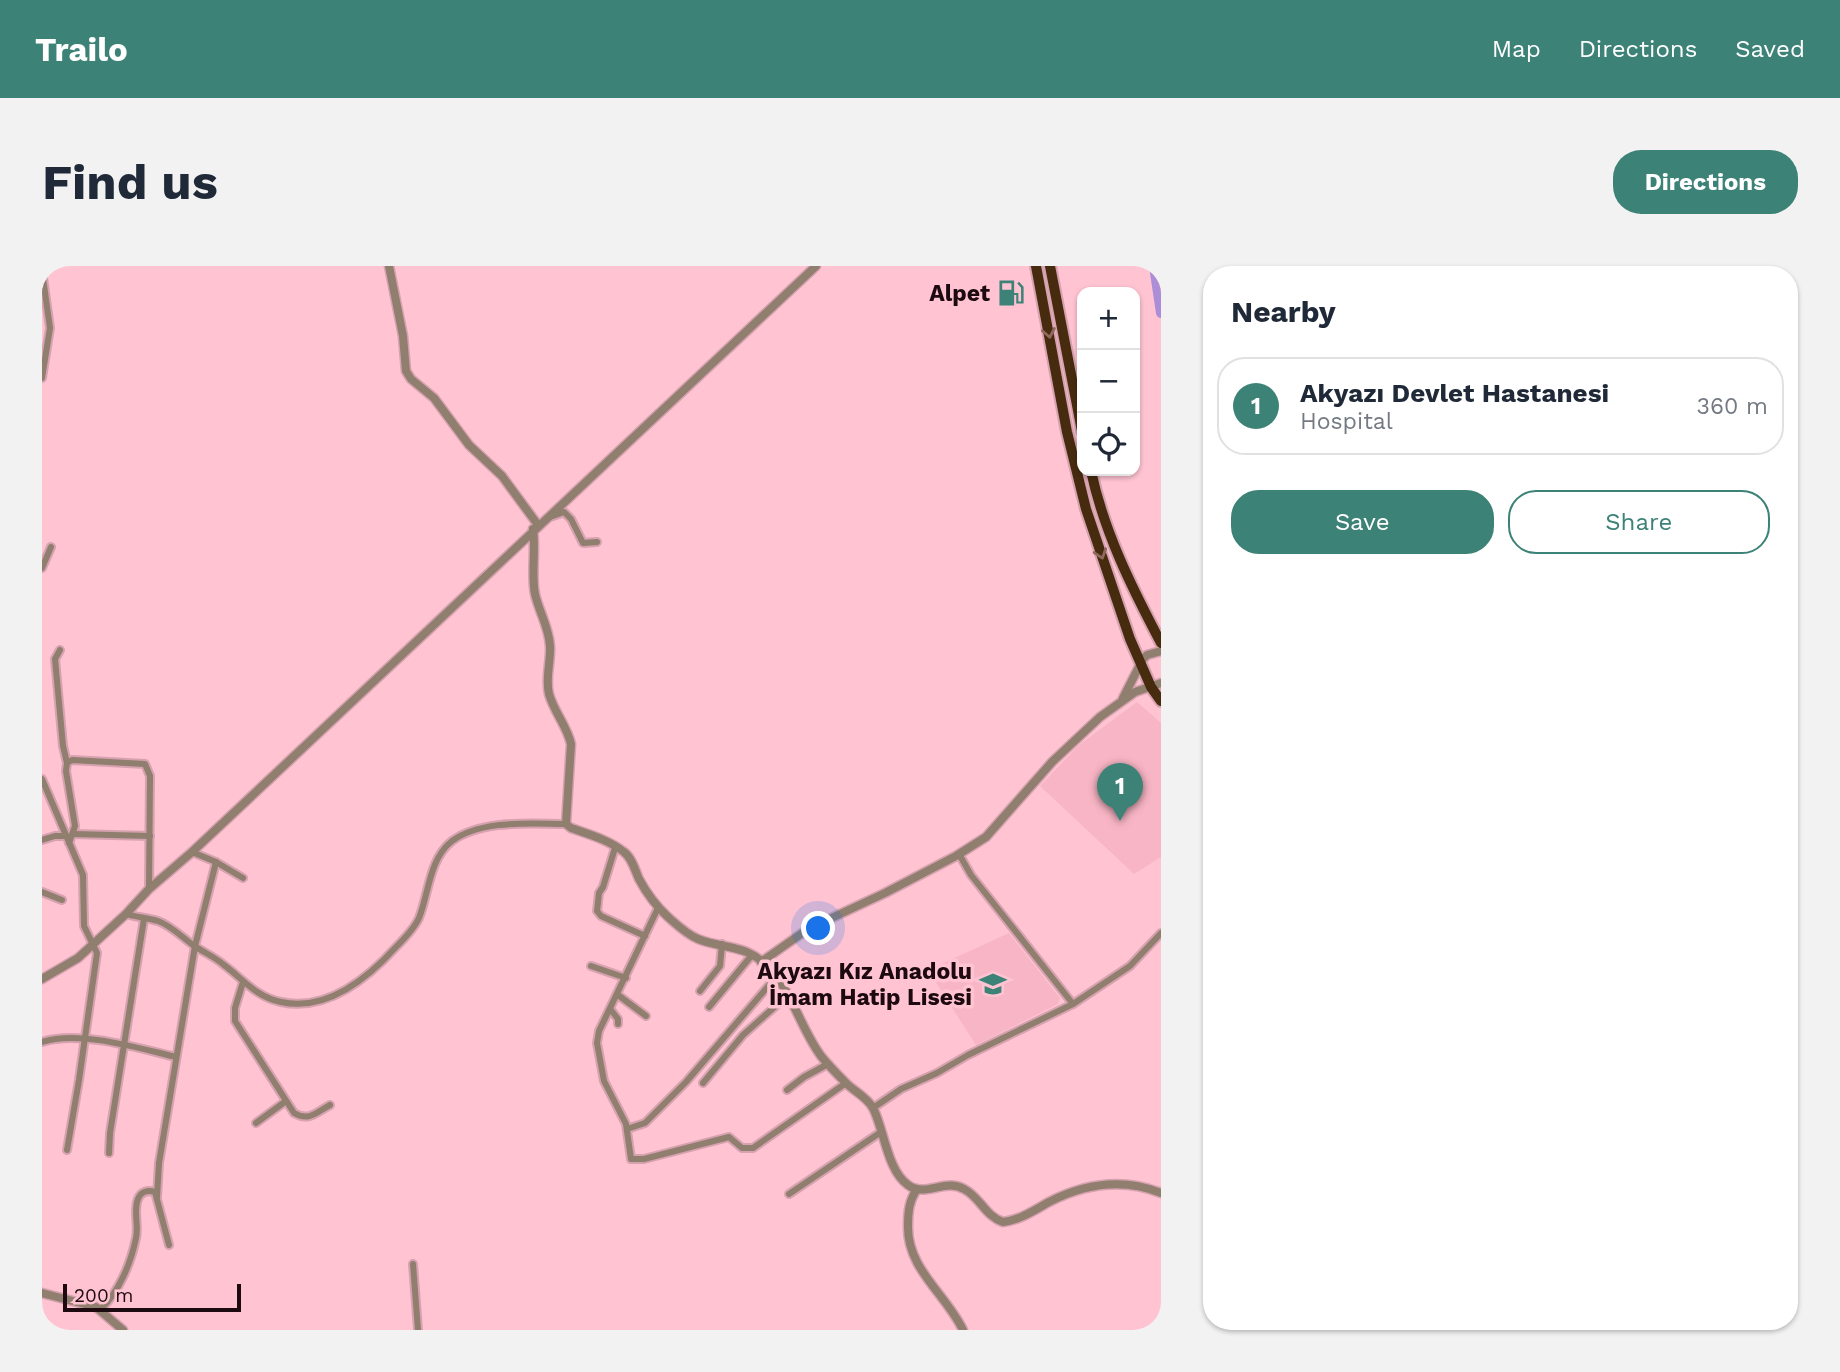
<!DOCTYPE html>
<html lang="en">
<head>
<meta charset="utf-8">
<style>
	:root { --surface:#fff; --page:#f2f2f3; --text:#1f2937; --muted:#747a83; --line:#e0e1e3; --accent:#3d8277 }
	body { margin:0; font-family:"Work Sans",sans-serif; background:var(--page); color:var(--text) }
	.controls { position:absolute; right:21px; top:21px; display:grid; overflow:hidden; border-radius:14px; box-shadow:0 2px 5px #0004 }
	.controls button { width:63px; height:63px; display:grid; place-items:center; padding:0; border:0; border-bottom:2px solid var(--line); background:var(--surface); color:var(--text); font:35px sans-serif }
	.scale { position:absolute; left:21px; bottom:18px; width:178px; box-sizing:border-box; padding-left:7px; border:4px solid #1d0a10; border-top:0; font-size:19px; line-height:24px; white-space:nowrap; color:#1d0a10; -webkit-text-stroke:5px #ffc3d2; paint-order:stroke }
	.you { position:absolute; left:777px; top:663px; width:24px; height:24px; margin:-18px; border:5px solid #fff; border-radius:50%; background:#1a73e8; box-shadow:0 0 0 10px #1a73e833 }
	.badge { display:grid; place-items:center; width:46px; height:46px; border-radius:50%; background:var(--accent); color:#fff; font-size:23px; font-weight:700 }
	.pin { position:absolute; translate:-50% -58px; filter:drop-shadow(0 2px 4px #0008) }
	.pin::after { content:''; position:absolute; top:37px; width:24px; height:21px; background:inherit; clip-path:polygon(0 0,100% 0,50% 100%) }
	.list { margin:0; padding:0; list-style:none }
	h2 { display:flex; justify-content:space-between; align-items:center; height:91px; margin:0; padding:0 28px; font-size:30px }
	h2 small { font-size:23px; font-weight:400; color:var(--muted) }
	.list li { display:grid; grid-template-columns:46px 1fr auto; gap:21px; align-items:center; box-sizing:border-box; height:98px; margin:0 14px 14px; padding:0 14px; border:2px solid var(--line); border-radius:28px }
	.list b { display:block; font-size:26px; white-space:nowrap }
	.list p { margin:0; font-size:23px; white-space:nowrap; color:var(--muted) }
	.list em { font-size:23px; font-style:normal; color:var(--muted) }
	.actions { display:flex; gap:14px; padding:21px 28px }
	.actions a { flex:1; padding:16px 0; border:2px solid var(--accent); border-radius:28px; text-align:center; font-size:24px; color:var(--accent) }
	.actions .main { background:var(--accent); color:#fff }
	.icon { flex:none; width:38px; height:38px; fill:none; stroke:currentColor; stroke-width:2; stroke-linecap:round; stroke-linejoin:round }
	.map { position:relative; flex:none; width:1119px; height:1064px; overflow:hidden; border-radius:28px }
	header { display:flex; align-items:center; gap:42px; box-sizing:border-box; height:98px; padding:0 35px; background:var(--accent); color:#fff }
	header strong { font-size:33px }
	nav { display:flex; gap:38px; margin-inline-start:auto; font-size:24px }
	.intro { display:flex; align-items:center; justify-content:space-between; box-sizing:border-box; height:168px; padding:0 42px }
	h1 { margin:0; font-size:49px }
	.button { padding:18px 32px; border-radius:28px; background:var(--accent); color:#fff; font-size:24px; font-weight:700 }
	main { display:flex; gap:42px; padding:0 42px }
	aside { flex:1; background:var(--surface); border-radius:28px; box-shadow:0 2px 5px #0004 }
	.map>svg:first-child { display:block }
	.built { fill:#f8b5c5 }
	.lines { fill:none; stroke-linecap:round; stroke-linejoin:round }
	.river { stroke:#ab8dd8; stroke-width:10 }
	.minor-casing { stroke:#d6a2af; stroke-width:10 }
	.tertiary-casing { stroke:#d6a2af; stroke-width:11 }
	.trunk-casing { stroke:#d6a2af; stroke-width:14 }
	.minor { stroke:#907e6e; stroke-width:6 }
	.tertiary { stroke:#907e6e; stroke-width:8 }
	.trunk { stroke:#472b0f; stroke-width:10 }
	.oneway { stroke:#91685d }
	.labels { text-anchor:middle; stroke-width:7; stroke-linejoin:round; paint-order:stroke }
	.poi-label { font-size:23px; font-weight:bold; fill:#1d0a10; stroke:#ffc3d2; text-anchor:end }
</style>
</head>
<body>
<header>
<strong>Trailo</strong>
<nav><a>Map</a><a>Directions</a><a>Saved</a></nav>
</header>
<div class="intro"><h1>Find us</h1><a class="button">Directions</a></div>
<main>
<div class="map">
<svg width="1119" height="1064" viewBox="0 0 1119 1064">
	<rect width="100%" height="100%" fill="#ffc3d2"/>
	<g class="built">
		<path d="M 1095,436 L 1119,457 L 1119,591 L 1092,608 L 998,520 L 1037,479 Z"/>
		<path d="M 967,667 L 1018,732 L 1016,738 L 934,779 L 886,704 Z"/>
	</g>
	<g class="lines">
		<path class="river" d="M 1112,0 L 1119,47"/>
		<g class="minor-casing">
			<g id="minor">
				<path d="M 0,5 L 8,62 L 0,112"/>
				<path d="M 508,251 L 522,246 L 529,253 L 541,277 L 555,276"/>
				<path d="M 0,302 L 9,281"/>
				<path d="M 18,384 L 13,393 L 21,480 L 25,497"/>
				<path d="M 0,513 L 41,609 L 42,660 L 55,687 L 37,814 L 25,884"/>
				<path d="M 31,568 L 108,570"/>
				<path d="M 0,574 L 13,570 L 23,570"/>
				<path d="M 27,577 L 33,560 L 24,505 L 25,497 L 30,494 L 103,498 L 108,510 L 107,623"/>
				<path d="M 573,582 L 561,621 L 557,627 L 555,645 L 559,650 L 603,670"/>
				<path d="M 150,586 L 174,596 L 201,612"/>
				<path d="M 917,588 L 929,609 L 1031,738"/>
				<path d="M 0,626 L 20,634"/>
				<path d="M 616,642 L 557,765 L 555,777 L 562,815 L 584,858 L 589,893 L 602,893 L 687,871 L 700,882 L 711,882 L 804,817"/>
				<path d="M 84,648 C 94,651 106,652 116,655 C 128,659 140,671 151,679 C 161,686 173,691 182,699 C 201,713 214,731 239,736 C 285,746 326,712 354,681 C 362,673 372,663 377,652 C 387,627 387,593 410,575 C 440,553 489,558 524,558"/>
				<path d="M 549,700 L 584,712"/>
				<path d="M 201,716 L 193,742 L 193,755 L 252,847 C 267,856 275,846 288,839"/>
				<path d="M 658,725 L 678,700 L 680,678"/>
				<path d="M 576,729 L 604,750"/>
				<path d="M 667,741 L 710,689"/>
				<path d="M 569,744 L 576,753 L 576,758"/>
				<path d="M 0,776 C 37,764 96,782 134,791"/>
				<path d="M 661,817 L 701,769 L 746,729"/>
				<path d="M 745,824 L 762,811 L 786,798"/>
				<path d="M 831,842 L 859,823 L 895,807 L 926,789 L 1031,738 L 1088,700 L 1119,667"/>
				<path d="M 214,857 L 244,835"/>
				<path d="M 585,863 L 603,857 L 644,816 L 734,711"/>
				<path d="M 67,887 L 68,867 L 102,653"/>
				<path d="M 747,928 L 839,866"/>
				<path d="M 115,931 L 117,897 L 153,680 L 174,596"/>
				<path d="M 371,998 L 376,1064"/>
				<path d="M 58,1044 C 77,1026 89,997 94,972 C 97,959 91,945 96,933 C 99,925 106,924 113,926 L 127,979"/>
			</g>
		</g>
		<g class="tertiary-casing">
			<g id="tertiary">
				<path d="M 347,0 L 361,70 L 364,105 L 369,113 L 392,132 L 427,179 L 460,210 L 496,259"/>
				<path d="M 491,263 C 494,285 489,309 493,328 C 497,346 507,361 508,380 C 509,396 503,412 507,428 C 512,446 525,460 529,478 L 524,558 L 529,562 C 546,568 567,574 582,586 C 590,592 593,604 597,613 C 605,628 614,640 626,651 C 635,659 644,668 656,673 C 684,684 704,677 728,703 C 751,728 759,763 779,790 C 786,799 796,809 804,817 C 813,826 825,831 831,842 C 842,863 845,904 866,919 C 883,932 903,912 922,923 C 938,931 943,950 961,956 C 978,954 993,944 1007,936 C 1042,918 1081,912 1119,927"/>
				<path d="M 1081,432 L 1101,393 L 1105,389 L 1119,385"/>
				<path d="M 719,696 L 766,663 L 843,627 L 914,590 L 944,571 L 1010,496 L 1058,451 L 1093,426 L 1119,417"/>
				<path d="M 0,713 L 36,692 L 84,648 L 107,623 L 150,586 L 774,0"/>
				<path d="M 875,923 C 867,935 866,946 866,960 C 865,1003 904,1028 921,1064"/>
				<path d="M 0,1027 L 54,1041 L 81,1064"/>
			</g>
		</g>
		<g class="trunk-casing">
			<g id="trunk">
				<path d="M 994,0 L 1025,166 L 1044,243 L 1088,373 L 1109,421 L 1119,435"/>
				<path d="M 1008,0 L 1040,165"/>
				<path d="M 1049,205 C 1062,266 1090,322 1119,377"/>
			</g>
		</g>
		<use href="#minor" class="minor"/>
		<use href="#tertiary" class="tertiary"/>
		<use href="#trunk" class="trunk"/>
	</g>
	<defs><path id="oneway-chevron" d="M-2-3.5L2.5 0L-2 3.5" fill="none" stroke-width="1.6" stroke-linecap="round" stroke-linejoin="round" transform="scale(1.75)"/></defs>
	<g class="oneway">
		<use href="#oneway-chevron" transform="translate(1007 67) rotate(79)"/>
		<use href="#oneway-chevron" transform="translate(1059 288) rotate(72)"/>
	</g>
	<defs>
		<g id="fuel-bare" transform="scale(2.1)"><path d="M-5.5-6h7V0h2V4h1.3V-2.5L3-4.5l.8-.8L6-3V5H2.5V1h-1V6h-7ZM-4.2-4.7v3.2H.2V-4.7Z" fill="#3d8277" stroke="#ffc3d2" stroke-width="2.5" paint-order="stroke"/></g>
		<g id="school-bare" transform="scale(2.1)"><path d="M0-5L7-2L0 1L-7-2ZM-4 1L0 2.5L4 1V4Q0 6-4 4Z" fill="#3d8277" stroke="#ffc3d2" stroke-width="2.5" paint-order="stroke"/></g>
	</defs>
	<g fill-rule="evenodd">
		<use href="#fuel-bare" x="969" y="27"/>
		<use href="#school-bare" x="951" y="718"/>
	</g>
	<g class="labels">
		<g class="poi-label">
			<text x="948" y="35">Alpet</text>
			<text x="930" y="713">Akyazı Kız Anadolu<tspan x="930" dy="26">İmam Hatip Lisesi</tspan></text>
		</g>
	</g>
</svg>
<div class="controls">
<button>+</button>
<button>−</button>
<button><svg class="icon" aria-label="locate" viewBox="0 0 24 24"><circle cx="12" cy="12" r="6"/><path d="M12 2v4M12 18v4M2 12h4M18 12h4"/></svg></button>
</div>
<div class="scale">200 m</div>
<div class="you"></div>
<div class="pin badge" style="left:1078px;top:555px">1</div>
</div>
<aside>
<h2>Nearby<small></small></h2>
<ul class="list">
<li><span class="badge">1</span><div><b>Akyazı Devlet Hastanesi</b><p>Hospital</p></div><em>360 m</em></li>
</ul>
<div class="actions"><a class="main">Save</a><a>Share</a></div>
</aside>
</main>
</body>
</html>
